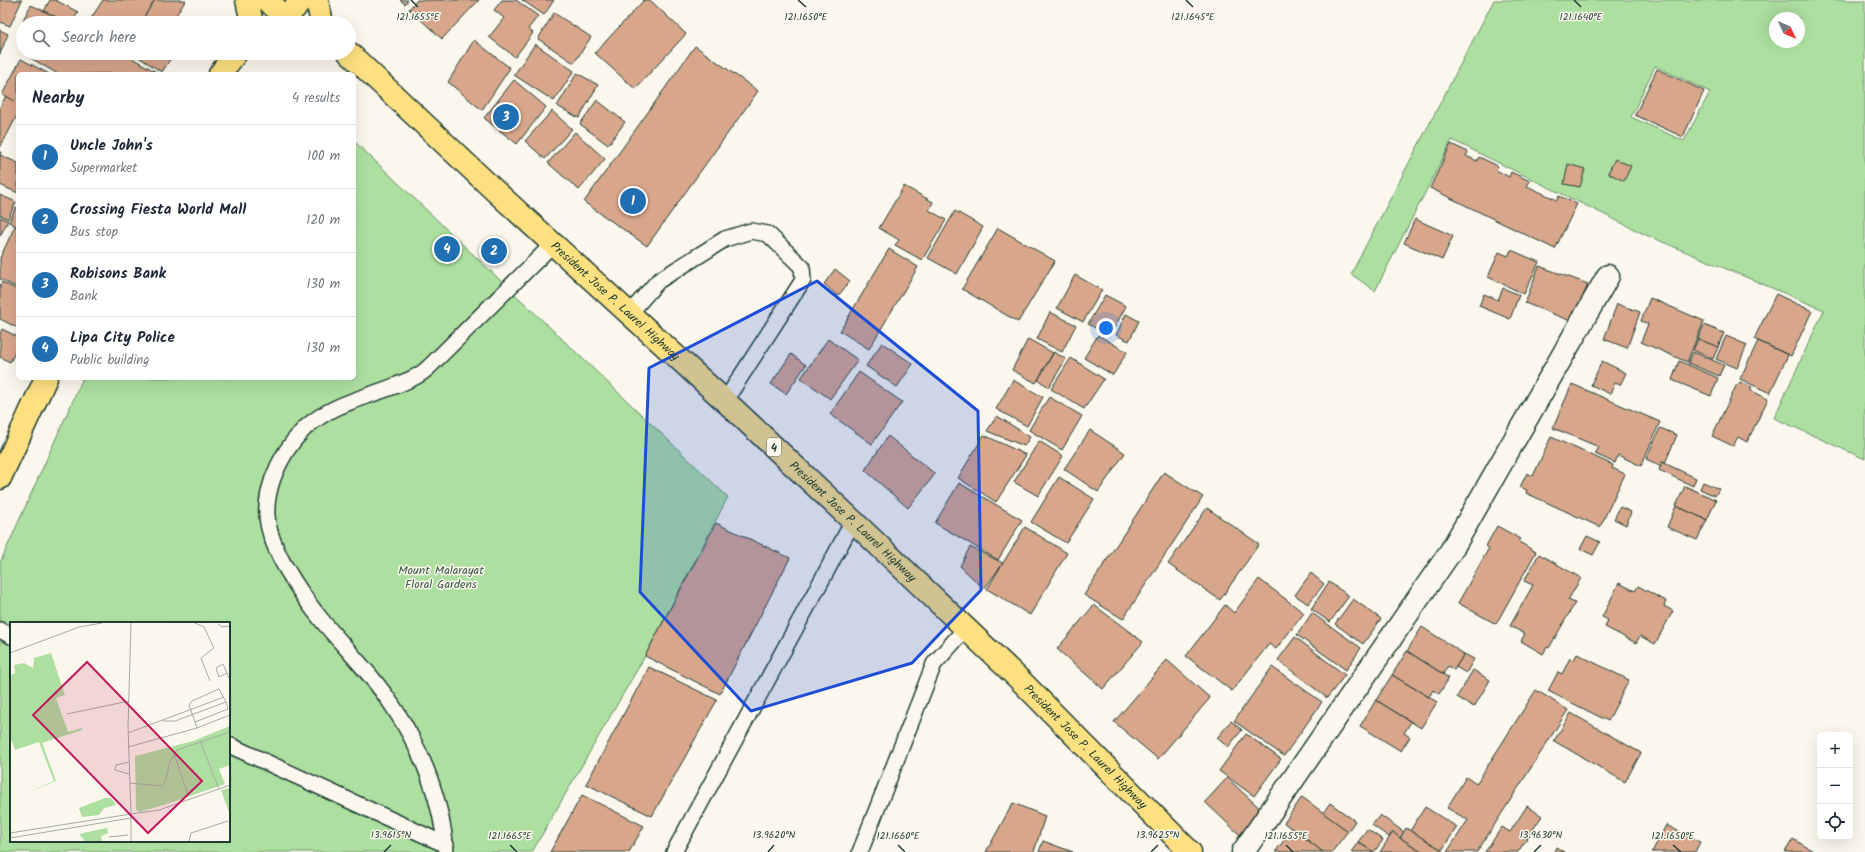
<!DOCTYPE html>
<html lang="en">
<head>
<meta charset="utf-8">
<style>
	:root { --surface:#fff; --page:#f6f6f7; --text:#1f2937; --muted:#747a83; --line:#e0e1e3; --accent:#1f6fb2 }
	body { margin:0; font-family:Kalam,sans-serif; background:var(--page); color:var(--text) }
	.controls { position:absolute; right:12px; bottom:12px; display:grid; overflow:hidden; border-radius:6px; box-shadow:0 4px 16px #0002 }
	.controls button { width:36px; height:36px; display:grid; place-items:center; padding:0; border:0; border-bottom:1px solid var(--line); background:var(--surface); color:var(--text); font:20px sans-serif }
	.compass { position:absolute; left:1769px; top:12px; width:36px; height:36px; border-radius:50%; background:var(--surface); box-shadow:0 4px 16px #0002; rotate:134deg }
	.you { position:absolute; left:1106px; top:328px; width:14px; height:14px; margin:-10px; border:3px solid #fff; border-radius:50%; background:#1a73e8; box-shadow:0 0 0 6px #1a73e833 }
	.badge { display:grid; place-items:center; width:26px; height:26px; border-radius:50%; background:var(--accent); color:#fff; font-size:13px; font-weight:700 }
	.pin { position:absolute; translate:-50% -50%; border:2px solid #fff; box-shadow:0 1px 4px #0006 }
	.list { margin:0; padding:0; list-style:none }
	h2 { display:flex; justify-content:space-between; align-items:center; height:52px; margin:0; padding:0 16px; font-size:17px }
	h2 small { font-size:13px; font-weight:400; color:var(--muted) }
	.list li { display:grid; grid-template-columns:26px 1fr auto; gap:12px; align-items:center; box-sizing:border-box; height:64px; padding:0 16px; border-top:1px solid var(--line) }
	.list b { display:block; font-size:15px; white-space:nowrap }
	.list p { margin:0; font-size:13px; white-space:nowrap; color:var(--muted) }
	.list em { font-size:13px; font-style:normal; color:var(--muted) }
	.icon { flex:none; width:22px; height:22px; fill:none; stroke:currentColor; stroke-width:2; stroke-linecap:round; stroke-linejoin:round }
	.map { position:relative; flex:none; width:1865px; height:852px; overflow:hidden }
	.search { position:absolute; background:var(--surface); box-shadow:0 4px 16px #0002; left:16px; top:16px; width:340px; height:44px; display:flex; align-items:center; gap:10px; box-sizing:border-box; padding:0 14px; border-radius:22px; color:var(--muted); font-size:15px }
	.panel { position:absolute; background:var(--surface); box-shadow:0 4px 16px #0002; left:16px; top:72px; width:340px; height:308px; border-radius:6px }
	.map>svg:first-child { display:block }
	.green { fill:#addfa0; stroke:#668e6a; fill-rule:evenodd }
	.building { fill:#d8a68b; stroke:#1f3d34 }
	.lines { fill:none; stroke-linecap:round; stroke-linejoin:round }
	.service-casing { stroke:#1f3d34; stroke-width:18 }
	.minor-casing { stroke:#1f3d34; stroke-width:25 }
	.primary-casing { stroke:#1f3d34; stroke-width:25 }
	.trunk-casing { stroke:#1f3d34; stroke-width:25 }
	.service { stroke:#fbf7ec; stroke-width:15 }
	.minor { stroke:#fbf7ec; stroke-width:22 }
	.primary { stroke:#fde080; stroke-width:22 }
	.trunk { stroke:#fde080; stroke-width:22 }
	.marked { fill:#1d4ed8; fill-opacity:0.2; stroke:#1d4ed8; stroke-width:3; stroke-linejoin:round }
	.ticks { fill:none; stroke:#1f3d34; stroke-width:1.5 }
	.labels { text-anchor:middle; stroke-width:3; stroke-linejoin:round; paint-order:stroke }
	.shield { fill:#fbf7ec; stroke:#61756b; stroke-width:1 }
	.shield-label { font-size:11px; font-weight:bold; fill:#1f3d34 }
	.street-label { font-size:12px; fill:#1f3d34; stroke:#fbf7ec }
	.park-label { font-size:12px; fill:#3b5d4a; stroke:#fbf7ec }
	.inset-road { fill:none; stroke:#a3ada2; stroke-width:1 }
	.view { fill:#c2185b; fill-opacity:0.15; stroke:#c2185b; stroke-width:2 }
	.inset-edge { fill:none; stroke:#1f3d34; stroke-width:2 }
	.ticks-label { font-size:10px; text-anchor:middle; fill:#1f3d34; stroke:#fbf7ec; stroke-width:3; stroke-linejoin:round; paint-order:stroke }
</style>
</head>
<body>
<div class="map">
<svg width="1865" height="852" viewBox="0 0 1865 852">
	<rect width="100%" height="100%" fill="#fbf7ec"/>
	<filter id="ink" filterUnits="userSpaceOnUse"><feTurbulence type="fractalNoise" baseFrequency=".025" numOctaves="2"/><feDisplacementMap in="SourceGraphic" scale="8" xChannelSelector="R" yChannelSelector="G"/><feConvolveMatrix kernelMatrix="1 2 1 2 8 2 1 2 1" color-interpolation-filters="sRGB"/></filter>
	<g filter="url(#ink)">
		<g class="green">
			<path d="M 1494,0 L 1865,0 L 1865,459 L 1774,418 L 1824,310 L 1646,235 L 1452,140 L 1375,291 L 1351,274 ZM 1775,18 L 1799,18 L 1799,42 L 1775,42 ZM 1655,66 L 1710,92 L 1684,141 L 1631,117 Z"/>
			<path d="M 354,141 L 728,497 L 645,656 L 532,852 L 0,852 L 0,563 L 83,378 L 354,378 ZM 11,623 L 229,623 L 229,841 L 11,841 Z"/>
		</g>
		<g class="building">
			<path d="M 0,0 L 22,0 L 10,26 L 0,22 Z"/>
			<path d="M 50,0 L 55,0 L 78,12 L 72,23 L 68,23 L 44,11 Z"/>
			<path d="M 103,0 L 155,0 L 140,23 L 88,23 Z"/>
			<path d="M 155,0 L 186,0 L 171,23 L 140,23 Z"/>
			<path d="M 400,0 L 408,0 L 405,4 Z"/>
			<path d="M 417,0 L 479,0 L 442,39 L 409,9 Z"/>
			<path d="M 502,0 L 516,0 L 538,16 L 528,29 L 533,33 L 515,57 L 489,37 L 504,18 L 494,10 Z"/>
			<path d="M 522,0 L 554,0 L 544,15 Z"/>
			<path d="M 644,0 L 650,0 L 686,34 L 635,89 L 595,53 Z"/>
			<path d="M 31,5 L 44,11 L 68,23 L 29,23 L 23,20 Z"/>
			<path d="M 554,13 L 591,37 L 574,63 L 538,39 Z"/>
			<path d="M 0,30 L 8,34 L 0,54 Z"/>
			<path d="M 474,40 L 510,68 L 482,110 L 448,82 Z"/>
			<path d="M 535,44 L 574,71 L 554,101 L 514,75 Z"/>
			<path d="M 695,46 L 758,91 L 647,246 L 584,202 Z"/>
			<path d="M 31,53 L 123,53 L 158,73 L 58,74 L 29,57 Z"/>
			<path d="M 132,53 L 174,53 L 162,72 Z"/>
			<path d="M 21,59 L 49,74 L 18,74 L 18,103 L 2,95 Z"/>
			<path d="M 1657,69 L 1704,91 L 1683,137 L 1635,115 Z"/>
			<path d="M 577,73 L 598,85 L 579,118 L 557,106 Z"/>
			<path d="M 514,80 L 546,107 L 517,144 L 484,118 Z"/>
			<path d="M 6,96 L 18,103 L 18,114 L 0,148 L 0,107 Z"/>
			<path d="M 597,100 L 625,122 L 608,145 L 580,124 Z"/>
			<path d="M 552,111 L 572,129 L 545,159 L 525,141 Z"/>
			<path d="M 575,132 L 605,159 L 579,190 L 548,163 Z"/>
			<path d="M 1451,144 L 1468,152 L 1466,156 L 1477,161 L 1479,157 L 1498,166 L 1496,170 L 1509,177 L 1511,172 L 1530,181 L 1527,186 L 1557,200 L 1559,196 L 1577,204 L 1555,249 L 1430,188 Z"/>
			<path d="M 0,152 L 1,152 L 0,155 L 18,163 L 18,193 L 0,185 Z"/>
			<path d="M 1615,159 L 1631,166 L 1624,181 L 1608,173 Z"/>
			<path d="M 1568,164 L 1585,169 L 1580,187 L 1564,184 Z"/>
			<path d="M 904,186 L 933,202 L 929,210 L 946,220 L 922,260 L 895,245 L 899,240 L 879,228 Z"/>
			<path d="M 0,195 L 16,202 L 8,219 L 0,215 Z"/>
			<path d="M 16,207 L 18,208 L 18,227 L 9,222 Z"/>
			<path d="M 955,211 L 983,227 L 957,274 L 928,258 Z"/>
			<path d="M 0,217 L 8,221 L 0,236 Z"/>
			<path d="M 1415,219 L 1453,236 L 1442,260 L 1404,243 Z"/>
			<path d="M 15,226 L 18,227 L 18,288 L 0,279 L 0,258 Z"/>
			<path d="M 998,228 L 1055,261 L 1018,322 L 962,289 Z"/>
			<path d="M 889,249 L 918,267 L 869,349 L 840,331 Z"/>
			<path d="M 1511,250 L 1539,262 L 1524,294 L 1488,277 L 1499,252 L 1508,256 Z"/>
			<path d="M 1539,266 L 1588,284 L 1573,322 L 1525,303 Z"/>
			<path d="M 835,269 L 850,281 L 838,296 L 824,284 Z"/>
			<path d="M 1075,275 L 1102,290 L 1083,322 L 1057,308 Z"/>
			<path d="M 2,282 L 18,290 L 18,328 L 0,319 L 0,286 Z"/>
			<path d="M 1503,288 L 1519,295 L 1510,319 L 1479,306 L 1484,294 L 1498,300 Z"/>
			<path d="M 1776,294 L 1812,311 L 1791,356 L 1754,339 Z"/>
			<path d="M 1105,295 L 1126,306 L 1110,336 L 1088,324 Z"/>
			<path d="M 1650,298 L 1704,321 L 1687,362 L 1641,342 L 1648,324 L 1641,321 Z"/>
			<path d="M 1617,304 L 1640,312 L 1627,348 L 1604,339 Z"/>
			<path d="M 1050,312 L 1076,325 L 1062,352 L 1037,339 Z"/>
			<path d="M 1126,314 L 1139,321 L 1129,341 L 1116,335 Z"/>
			<path d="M 1704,325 L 1724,333 L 1718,347 L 1698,339 Z"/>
			<path d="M 2,329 L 18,337 L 18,347 L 10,362 L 0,357 L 0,334 Z"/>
			<path d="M 1098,335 L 1127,352 L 1113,375 L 1084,358 Z"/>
			<path d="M 1726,336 L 1747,345 L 1737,368 L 1716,359 Z"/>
			<path d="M 828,339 L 858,360 L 830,399 L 801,378 Z"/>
			<path d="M 1028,339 L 1053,353 L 1036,383 L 1012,370 Z"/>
			<path d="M 1698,339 L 1718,347 L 1713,359 L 1693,350 Z"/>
			<path d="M 1758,341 L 1788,355 L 1770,393 L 1740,379 Z"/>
			<path d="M 882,343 L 913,364 L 897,387 L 866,366 Z"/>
			<path d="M 1054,352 L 1066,359 L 1049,387 L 1038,380 Z"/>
			<path d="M 1693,352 L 1724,365 L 1719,376 L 1688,363 Z"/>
			<path d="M 791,354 L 806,365 L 786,394 L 771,384 Z"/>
			<path d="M 1071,358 L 1104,379 L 1084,409 L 1051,389 Z"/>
			<path d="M 1602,361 L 1626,373 L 1620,385 L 1615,383 L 1610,394 L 1591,385 Z"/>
			<path d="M 1679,361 L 1718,378 L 1711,396 L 1672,380 Z"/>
			<path d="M 859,372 L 902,402 L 872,444 L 830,414 Z"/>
			<path d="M 1013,380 L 1043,397 L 1027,426 L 996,409 Z"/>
			<path d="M 1740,382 L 1752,387 L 1750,390 L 1768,399 L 1747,442 L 1738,437 L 1733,446 L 1712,436 L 1737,384 L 1738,385 Z"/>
			<path d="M 1572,384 L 1660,422 L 1641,466 L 1618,455 L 1615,463 L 1595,454 L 1599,447 L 1553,428 Z"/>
			<path d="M 1049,397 L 1082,416 L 1062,450 L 1029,430 Z"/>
			<path d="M 997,416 L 1030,437 L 1024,446 L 987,431 Z"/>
			<path d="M 1660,428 L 1677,435 L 1665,463 L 1662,462 L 1661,466 L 1646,459 Z"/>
			<path d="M 1090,430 L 1125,453 L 1098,492 L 1064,469 Z"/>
			<path d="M 984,435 L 1026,455 L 996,502 L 958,478 Z"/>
			<path d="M 888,436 L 935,474 L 908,508 L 865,470 Z"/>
			<path d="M 1551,437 L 1613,465 L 1612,468 L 1625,474 L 1600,527 L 1526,493 L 1527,490 L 1520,487 L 1527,473 L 1533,476 Z"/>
			<path d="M 1039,441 L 1063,456 L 1038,496 L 1014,482 Z"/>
			<path d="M 1662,462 L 1696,478 L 1693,486 L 1659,470 Z"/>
			<path d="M 1164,472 L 1203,497 L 1123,619 L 1084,595 Z"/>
			<path d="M 1059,477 L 1094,499 L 1066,543 L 1031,522 Z"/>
			<path d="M 1703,482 L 1719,489 L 1715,496 L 1700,489 Z"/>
			<path d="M 959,483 L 1022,520 L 998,560 L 935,523 Z"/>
			<path d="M 1685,486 L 1716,500 L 1707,520 L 1676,506 Z"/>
			<path d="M 1676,506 L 1707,520 L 1697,540 L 1667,527 Z"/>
			<path d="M 1620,507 L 1631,512 L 1626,525 L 1614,519 Z"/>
			<path d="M 1207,508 L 1259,544 L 1220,600 L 1168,564 Z"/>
			<path d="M 716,523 L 790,558 L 720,694 L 645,656 Z"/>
			<path d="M 1497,526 L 1521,539 L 1519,542 L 1536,552 L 1496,624 L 1458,603 L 1489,548 L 1486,546 Z"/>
			<path d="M 1025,527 L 1067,553 L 1030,615 L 987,589 Z"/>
			<path d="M 1587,536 L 1600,542 L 1593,555 L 1580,549 Z"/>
			<path d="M 970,547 L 1003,563 L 984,589 L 960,566 Z"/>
			<path d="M 1539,554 L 1581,578 L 1568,600 L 1575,603 L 1549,648 L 1547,647 L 1543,654 L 1521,641 L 1525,634 L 1510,626 L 1533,585 L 1524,581 Z"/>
			<path d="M 1311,573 L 1324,584 L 1308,604 L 1295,595 Z"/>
			<path d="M 1259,579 L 1304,613 L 1276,649 L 1269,644 L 1232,691 L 1186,656 L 1225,605 L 1234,613 Z"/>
			<path d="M 1329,582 L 1349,596 L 1330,622 L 1311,609 Z"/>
			<path d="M 1619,583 L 1635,591 L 1638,586 L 1666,601 L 1664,606 L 1673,611 L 1655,644 L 1640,636 L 1636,643 L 1605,627 L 1608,620 L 1602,617 Z"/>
			<path d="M 1353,599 L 1381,619 L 1363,644 L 1335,624 Z"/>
			<path d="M 1094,605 L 1143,642 L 1103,689 L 1057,649 Z"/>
			<path d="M 1312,613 L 1361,648 L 1346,670 L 1297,635 Z"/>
			<path d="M 1422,627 L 1464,654 L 1454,670 L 1448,666 L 1443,674 L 1407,651 Z"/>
			<path d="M 1295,637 L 1345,675 L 1327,698 L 1278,660 Z"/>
			<path d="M 1407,651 L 1449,678 L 1439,694 L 1433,690 L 1429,697 L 1392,675 Z"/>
			<path d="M 1464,654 L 1474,659 L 1466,673 L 1456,667 Z"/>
			<path d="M 1577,654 L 1629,680 L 1608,721 L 1548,691 L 1558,672 L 1562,674 L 1570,658 L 1574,660 Z"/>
			<path d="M 1167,660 L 1210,698 L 1158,759 L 1114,722 Z"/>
			<path d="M 649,667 L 717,700 L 652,816 L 586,784 Z"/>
			<path d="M 1272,667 L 1322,702 L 1284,756 L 1234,721 Z"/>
			<path d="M 1473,670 L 1490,680 L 1474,707 L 1457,697 Z"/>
			<path d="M 1392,675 L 1437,702 L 1421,728 L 1376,700 Z"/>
			<path d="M 1536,690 L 1568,710 L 1477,852 L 1447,852 L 1468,820 L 1447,808 L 1466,777 L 1476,784 Z"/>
			<path d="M 1376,700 L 1411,722 L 1404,733 L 1410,737 L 1401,751 L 1360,726 Z"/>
			<path d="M 1571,713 L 1641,753 L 1625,782 L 1554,741 Z"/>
			<path d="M 1231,721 L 1242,730 L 1228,747 L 1217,738 Z"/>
			<path d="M 1246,734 L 1281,759 L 1254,796 L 1219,771 Z"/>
			<path d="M 1227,778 L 1264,812 L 1241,836 L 1205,802 Z"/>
			<path d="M 582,795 L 644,826 L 629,852 L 550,852 Z"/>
			<path d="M 1302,797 L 1348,831 L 1332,852 L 1323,852 L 1284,823 Z"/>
			<path d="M 1013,803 L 1045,816 L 1034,852 L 986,852 Z"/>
			<path d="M 1330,803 L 1355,821 L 1348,831 L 1323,813 Z"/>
			<path d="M 1527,806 L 1542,816 L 1518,852 L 1485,852 L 1502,827 L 1510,832 Z"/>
			<path d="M 1425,807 L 1457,827 L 1442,850 L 1410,831 Z"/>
			<path d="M 1380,815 L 1404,832 L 1400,838 L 1393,832 L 1389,837 L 1372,825 Z"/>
			<path d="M 1666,825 L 1700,842 L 1695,852 L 1652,852 Z"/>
			<path d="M 1406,828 L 1442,850 L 1441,852 L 1423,852 L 1400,838 Z"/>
			<path d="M 1293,829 L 1323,852 L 1275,852 Z"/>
			<path d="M 1367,829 L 1383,840 L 1374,852 L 1358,842 Z"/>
			<path d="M 1393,832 L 1400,838 L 1423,852 L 1380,852 Z"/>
			<path d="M 1793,839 L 1815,852 L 1785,852 Z"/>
			<path d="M 1043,841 L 1073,852 L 1039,852 Z"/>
			<path d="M 1358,842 L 1373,852 L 1351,852 Z"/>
			<path d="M 1556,847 L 1564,852 L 1554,852 Z"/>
		</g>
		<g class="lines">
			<g class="service-casing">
				<g id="service">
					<path d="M 629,314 L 658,281 L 725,239 L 751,231 L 768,234 L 802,267 L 803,280 L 725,401"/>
					<path d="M 0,630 L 11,636"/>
					<path d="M 229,745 L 446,845"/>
					<path d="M 446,852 C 442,801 422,750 394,708 C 374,677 348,651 324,623 C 308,604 295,584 283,563 C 275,548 268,532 267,515 C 266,502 269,490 273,478 C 280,459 290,443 305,428 C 336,400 377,396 413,378 C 420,375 426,370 431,365 L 553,244"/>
					<path d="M 674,852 L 825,574 L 853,521"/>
					<path d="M 860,852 L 934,664 L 965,629"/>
				</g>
			</g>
			<g class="minor-casing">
				<path id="minor" d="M 1243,852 L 1451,551 L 1608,276"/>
			</g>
			<g class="primary-casing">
				<g id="primary">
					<path d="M 247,0 L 252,23"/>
					<path d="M 317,0 L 322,23"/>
					<path id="s1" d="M 349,53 L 494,190 L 725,401 L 853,521 L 1020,680 L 1190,852"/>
					<path d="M 220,74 L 236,53"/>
					<path d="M 0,478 L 46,378"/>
				</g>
			</g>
			<g class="trunk-casing">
				<path id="trunk" d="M 267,0 L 286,18 L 302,0"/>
			</g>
			<use href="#service" class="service"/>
			<use href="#minor" class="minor"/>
			<use href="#primary" class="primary"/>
			<use href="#trunk" class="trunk"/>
		</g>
	</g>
	<path class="marked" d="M 817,281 L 978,411 L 981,590 L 912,663 L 751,711 L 640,592 L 649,368 Z"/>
	<path class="ticks" d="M 411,0 L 418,7M 798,0 L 806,7M 1186,0 L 1193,7M 1574,0 L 1581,7M 510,845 L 517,852M 898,845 L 905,852M 1286,845 L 1293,852M 1673,845 L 1681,852M 384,852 L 391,845M 768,852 L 774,845M 1151,852 L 1158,845M 1534,852 L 1541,845"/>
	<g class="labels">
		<rect class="shield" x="767" y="438" width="14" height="18" rx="3"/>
		<g class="shield-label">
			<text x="774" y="451">4</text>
		</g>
		<g class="street-label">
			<text dy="4" stroke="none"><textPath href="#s1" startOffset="364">President Jose P. Laurel Highway</textPath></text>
			<text dy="4" stroke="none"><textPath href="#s1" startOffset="688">President Jose P. Laurel Highway</textPath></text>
			<text dy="4" stroke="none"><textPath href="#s1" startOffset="1012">President Jose P. Laurel Highway</textPath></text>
		</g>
		<g class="park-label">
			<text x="441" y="574">Mount Malarayat<tspan x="441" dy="14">Floral Gardens</tspan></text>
		</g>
	</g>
	<g transform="translate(10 622)">
		<rect width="220" height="220" fill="#fbf7ec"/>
		<path d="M 41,31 L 55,73 L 46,76 L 58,110 L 72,106 L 72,108 L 32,121 L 46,159 L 14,172 L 44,159 L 29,120 L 5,128 L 0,115 L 0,54 L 5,51 L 4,43 L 14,41 L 23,46 L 24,36 ZM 220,104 L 220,143 L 209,147 L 215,162 L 154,183 L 129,190 L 126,187 L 125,134 L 183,119 ZM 220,166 L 219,171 L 220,193 L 211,168 ZM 95,176 L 101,176 L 106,183 L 94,186 L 89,193 L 72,195 L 69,186 ZM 114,202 L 97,206 L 98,211 L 91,214 L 92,219 L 75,219 L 69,212 Z" fill="#addfa0"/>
		<path class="inset-road" d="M 121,1 L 118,105 L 121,192 L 149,188 L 220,163M 185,1 L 194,5 L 204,26 L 191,36 L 200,59M 208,2 L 212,5 L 220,4M 0,31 L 69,5 L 92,1M 217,51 L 209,55 L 206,46 L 213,42 L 217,51 L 220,58M 57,92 L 119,79M 153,99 L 165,99 L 216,80 L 218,87 L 185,100 L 187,106M 185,100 L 179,83 L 182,79 L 209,67 L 216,80M 118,111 L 214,75M 190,119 L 209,167M 118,125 L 187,106 L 220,93M 164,131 L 178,173M 119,140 L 106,143 L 105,148 L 119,152M 119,161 L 152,164 L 156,158 L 160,139 L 167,128 L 220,110M 0,211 L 121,192 L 121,219M 99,215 L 118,213M 0,216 L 121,196M 179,219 L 181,211 L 218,199"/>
		<path class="view" d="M 77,40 L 192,159 L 138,211 L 23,93 Z"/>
		<rect width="220" height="220" class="inset-edge"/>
	</g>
	<g class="ticks-label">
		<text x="418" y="20">121.1655°E</text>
		<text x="806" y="20">121.1650°E</text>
		<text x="1193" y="20">121.1645°E</text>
		<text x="1581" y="20">121.1640°E</text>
		<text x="391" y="838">13.9615°N</text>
		<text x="774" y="838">13.9620°N</text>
		<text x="1158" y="838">13.9625°N</text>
		<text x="1541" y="838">13.9630°N</text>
		<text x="510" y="839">121.1665°E</text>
		<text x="898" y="839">121.1660°E</text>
		<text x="1286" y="839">121.1655°E</text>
		<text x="1673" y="839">121.1650°E</text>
	</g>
</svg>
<div class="controls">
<button>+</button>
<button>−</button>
<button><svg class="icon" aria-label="locate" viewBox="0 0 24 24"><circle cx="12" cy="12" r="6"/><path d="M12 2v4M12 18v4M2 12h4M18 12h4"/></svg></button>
</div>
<svg class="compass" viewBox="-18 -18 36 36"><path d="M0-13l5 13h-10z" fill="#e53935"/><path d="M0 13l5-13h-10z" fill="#747a83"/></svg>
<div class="you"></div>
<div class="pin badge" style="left:633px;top:201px">1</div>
<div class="pin badge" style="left:494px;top:251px">2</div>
<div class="pin badge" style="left:506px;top:117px">3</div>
<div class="pin badge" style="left:447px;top:249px">4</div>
<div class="search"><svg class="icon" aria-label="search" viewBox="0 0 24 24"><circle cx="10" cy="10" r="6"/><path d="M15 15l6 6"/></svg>Search here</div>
<section class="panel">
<h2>Nearby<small>4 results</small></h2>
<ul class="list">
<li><span class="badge">1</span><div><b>Uncle John's</b><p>Supermarket</p></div><em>100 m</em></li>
<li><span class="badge">2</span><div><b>Crossing Fiesta World Mall</b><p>Bus stop</p></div><em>120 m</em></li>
<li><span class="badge">3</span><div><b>Robisons Bank</b><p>Bank</p></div><em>130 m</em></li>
<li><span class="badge">4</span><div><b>Lipa City Police</b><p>Public building</p></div><em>130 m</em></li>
</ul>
</section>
</div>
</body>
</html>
